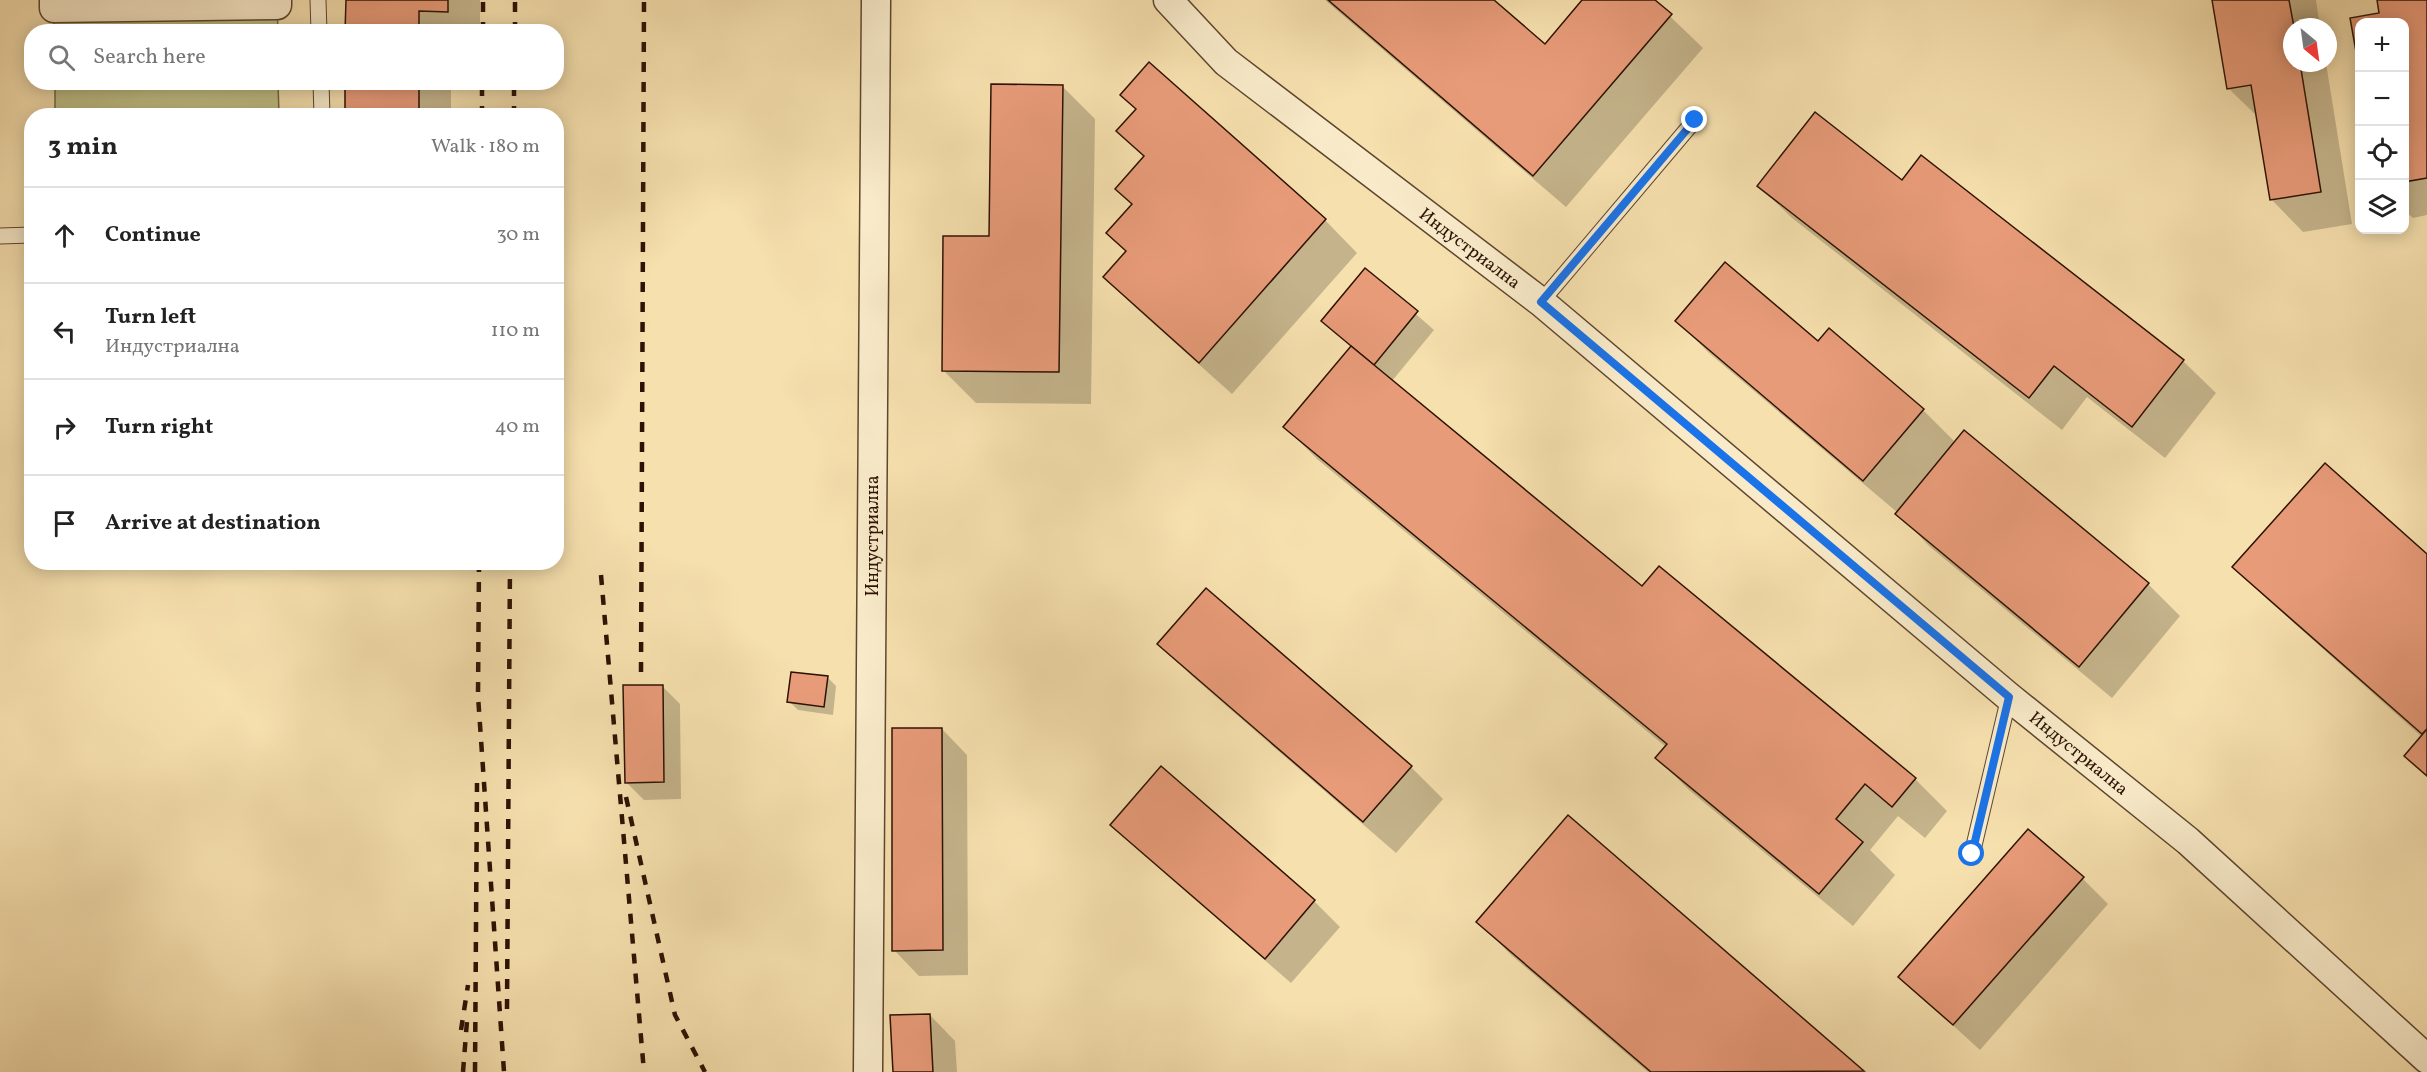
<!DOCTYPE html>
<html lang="en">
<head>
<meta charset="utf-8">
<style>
	:root { --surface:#fff; --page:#f2f2f2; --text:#222; --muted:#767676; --line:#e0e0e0 }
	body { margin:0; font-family:Vollkorn,serif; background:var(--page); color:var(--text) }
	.controls { position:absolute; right:18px; top:18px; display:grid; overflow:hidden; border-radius:12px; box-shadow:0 3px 15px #0003 }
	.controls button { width:54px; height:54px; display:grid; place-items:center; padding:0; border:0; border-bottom:2px solid var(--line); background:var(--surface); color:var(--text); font:30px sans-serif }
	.compass { position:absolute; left:2283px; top:18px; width:54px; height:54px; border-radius:50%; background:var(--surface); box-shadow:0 3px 15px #0003; rotate:151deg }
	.stop { position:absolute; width:18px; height:18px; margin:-14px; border:4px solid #1a73e8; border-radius:50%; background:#fff }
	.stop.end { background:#1a73e8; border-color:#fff; box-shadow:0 2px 6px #0008 }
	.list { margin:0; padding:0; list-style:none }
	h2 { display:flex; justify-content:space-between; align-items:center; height:78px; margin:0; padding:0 24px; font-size:26px }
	h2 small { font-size:20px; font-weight:400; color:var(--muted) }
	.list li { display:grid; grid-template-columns:39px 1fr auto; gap:18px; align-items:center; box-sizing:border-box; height:96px; padding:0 24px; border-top:2px solid var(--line) }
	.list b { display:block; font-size:22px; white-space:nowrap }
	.list p { margin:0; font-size:20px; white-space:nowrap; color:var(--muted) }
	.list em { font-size:20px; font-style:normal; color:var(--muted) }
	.icon { flex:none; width:33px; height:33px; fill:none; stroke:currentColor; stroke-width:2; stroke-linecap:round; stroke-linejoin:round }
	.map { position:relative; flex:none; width:2427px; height:1072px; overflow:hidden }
	.search { position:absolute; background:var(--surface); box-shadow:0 3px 15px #0003; left:24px; top:24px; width:540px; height:66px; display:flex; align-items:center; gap:15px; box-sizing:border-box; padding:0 21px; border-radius:24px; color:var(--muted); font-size:22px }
	.panel { position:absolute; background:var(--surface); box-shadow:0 3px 15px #0003; left:24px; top:108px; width:540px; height:462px; border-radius:24px }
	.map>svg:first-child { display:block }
	.green { fill:#c2c186; stroke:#776a44; stroke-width:1.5 }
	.shadow { fill:#0003 }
	.building { fill:#e89b79; stroke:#2c1203; stroke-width:1.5 }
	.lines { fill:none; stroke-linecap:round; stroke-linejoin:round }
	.lane-casing { stroke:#5e462e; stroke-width:17 }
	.street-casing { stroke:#5e462e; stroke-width:31 }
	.lane { stroke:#f9ebca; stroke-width:15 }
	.street { stroke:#f9ebca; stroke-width:28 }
	.rail { stroke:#2c1203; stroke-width:4.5; stroke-dasharray:10 10; stroke-linecap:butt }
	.route { stroke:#1a73e8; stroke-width:8 }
	.labels { text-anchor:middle; stroke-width:4.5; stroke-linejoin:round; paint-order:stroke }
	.street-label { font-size:18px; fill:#2c1203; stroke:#f9ebca }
</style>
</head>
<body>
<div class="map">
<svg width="2427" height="1072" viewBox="0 0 2427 1072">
	<rect width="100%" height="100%" fill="#f6e0ae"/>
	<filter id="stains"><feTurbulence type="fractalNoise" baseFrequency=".00333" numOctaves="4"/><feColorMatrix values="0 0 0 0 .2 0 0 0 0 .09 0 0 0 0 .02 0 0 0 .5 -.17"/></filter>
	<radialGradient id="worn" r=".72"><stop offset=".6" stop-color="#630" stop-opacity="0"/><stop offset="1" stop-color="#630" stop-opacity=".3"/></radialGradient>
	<g class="green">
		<path d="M 277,5 L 278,31 L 54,31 L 54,8 Z"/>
		<path d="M 55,83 L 278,83 L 279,115 L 55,115 Z"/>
	</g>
	<g class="shadow">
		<rect x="347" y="0" width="133" height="32"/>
		<path d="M 1325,0 L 1492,0 L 1545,46 L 1584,0 L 1653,0 L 1703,48 L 1566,207 Z"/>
		<path d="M 2214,0 L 2316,0 L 2320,27 L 2292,27 L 2292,63 L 2326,63 L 2352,224 L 2303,232 L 2271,199 L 2258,117 L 2228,88 Z"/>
		<path d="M 2379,0 L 2427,0 L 2427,215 L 2413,218 L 2404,210 L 2404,22 L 2360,22 L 2351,19 L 2381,14 Z"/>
		<path d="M 1149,65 L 1325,220 L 1357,253 L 1232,394 L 1137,309 L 1105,277 L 1127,252 L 1108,233 L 1133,205 L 1145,158 L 1118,131 L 1137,110 Z"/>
		<rect x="346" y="82" width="105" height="34"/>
		<path d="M 1062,86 L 1095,119 L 1091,404 L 976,403 L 943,370 L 990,237 Z"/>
		<path d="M 1902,182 L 2183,361 L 2216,393 L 2165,458 L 2087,397 L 2062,430 L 1792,218 L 1759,186 Z"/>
		<path d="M 1366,270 L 1434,330 L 1392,381 L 1642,588 L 1915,779 L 1947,811 L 1925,838 L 1898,816 L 1870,850 L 1895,875 L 1853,926 L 1689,790 L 1657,758 L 1666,747 L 1317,459 L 1285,427 L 1352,347 L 1323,321 Z"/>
		<path d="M 1677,321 L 1818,343 L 1829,330 L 1923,410 L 1956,443 L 2148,584 L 2180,616 L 2112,698 L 1929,546 L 1898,513 L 1709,353 Z"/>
		<path d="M 2427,556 L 2427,777 L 2406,756 L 2422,737 L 2267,599 L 2234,567 Z"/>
		<path d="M 1159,644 L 1411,767 L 1443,799 L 1396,853 L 1192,676 Z"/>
		<path d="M 828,678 L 836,686 L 833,715 L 798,710 L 789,701 Z"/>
		<path d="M 662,686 L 680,704 L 681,799 L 644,800 L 626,782 Z"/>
		<path d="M 942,729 L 967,755 L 968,975 L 919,976 L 894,950 Z"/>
		<path d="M 1161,769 L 1314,901 L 1340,927 L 1291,983 L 1138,850 L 1112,825 Z"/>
		<path d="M 1568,818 L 1863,1072 L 1648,1072 L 1510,954 L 1478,921 Z"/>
		<path d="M 2083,879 L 2108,904 L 1980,1050 L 1900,977 Z"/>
		<path d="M 930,1015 L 955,1041 L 957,1072 L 894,1072 Z"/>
	</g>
	<g class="building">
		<path d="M 346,0 L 448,0 L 448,12 L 419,11 L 419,32 L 345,32 Z"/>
		<path d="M 1328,0 L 1494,0 L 1545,44 L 1582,0 L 1655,0 L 1672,14 L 1533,176 Z"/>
		<path d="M 2212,0 L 2289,0 L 2294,27 L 2292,27 L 2292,63 L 2300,63 L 2321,192 L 2270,200 L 2251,85 L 2227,89 Z"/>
		<path d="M 2377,0 L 2427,0 L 2427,178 L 2404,182 L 2404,22 L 2360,22 L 2360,74 L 2350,18 L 2379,13 Z"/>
		<path d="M 1149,62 L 1326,219 L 1199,363 L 1103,277 L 1126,251 L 1106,233 L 1132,204 L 1115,189 L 1144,156 L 1116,131 L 1136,109 L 1120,95 Z"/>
		<rect x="345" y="82" width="74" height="34"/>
		<path d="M 991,84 L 1063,85 L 1059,372 L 942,371 L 943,236 L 989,236 Z"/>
		<path d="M 1815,112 L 1902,180 L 1921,155 L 2184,360 L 2132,427 L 2054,366 L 2029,398 L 1757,186 Z"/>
		<path d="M 1725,262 L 1818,341 L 1829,328 L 1924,409 L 1863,481 L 1675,321 Z"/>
		<path d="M 1365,268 L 1418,311 L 1374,365 L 1321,321 Z"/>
		<path d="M 1351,346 L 1642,586 L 1659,566 L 1916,778 L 1892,807 L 1865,784 L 1836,819 L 1863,842 L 1819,894 L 1655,758 L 1667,744 L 1283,427 Z"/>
		<path d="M 1964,430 L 2149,583 L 2079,667 L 1895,514 Z"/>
		<path d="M 2325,463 L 2427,554 L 2427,729 L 2422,734 L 2232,567 Z"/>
		<path d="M 1206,588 L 1412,766 L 1363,822 L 1157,644 Z"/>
		<path d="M 791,672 L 828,676 L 824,707 L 787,702 Z"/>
		<path d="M 623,685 L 663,685 L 664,782 L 625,783 Z"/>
		<path d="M 892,728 L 942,728 L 943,950 L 892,951 Z"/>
		<path d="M 2427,729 L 2427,776 L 2404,756 Z"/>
		<path d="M 1161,766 L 1315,900 L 1265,959 L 1110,825 Z"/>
		<path d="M 1568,815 L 1864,1071 L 1651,1072 L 1476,922 Z"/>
		<path d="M 2028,829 L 2084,877 L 1953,1025 L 1898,977 Z"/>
		<path d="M 930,1014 L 933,1072 L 893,1072 L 890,1015 Z"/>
	</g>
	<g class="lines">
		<g class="lane-casing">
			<g id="lane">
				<path d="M 318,0 L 319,32"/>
				<path d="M 321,82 L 322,116"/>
				<path d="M 0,236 L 32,235"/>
				<path d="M 1541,302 L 1695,120"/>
				<path d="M 1972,854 L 2009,697"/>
			</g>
		</g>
		<g class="street-casing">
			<g id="street">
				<path d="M 54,0 L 54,8 L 277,5 L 277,0"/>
				<path d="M 1168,0 L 1226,62 L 1541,302 L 2009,697 L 2188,841 L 2427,1059"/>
				<path d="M 868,1072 L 876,0"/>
			</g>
		</g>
		<use href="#lane" class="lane"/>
		<use href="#street" class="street"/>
		<g class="rail">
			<path d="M 483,32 L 483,0"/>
			<path d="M 515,32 L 515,0"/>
			<path d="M 482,116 L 482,82"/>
			<path d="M 514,116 L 514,82"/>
			<path d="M 479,562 L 478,696 L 504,1072"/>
			<path d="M 601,575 L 644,1072"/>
			<path d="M 641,672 L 644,0"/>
			<path d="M 626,797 L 675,1015 L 705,1072"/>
			<path d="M 507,1009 L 510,562"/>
			<path d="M 461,1030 L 468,985"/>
			<path d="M 463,1072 L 467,1021"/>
			<path d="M 475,1072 L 477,783"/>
		</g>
	</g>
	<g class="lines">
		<path class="route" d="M 1695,120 L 1541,302 L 2009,697 L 1972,854"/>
	</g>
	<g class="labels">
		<g class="street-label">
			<text transform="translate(1470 248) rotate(37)" y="6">Индустриална</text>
			<text transform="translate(872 536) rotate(-90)" y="6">Индустриална</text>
			<text transform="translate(2079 753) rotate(39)" y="6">Индустриална</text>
		</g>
	</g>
	<rect width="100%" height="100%" filter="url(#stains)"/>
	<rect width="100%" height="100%" fill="url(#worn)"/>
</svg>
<div class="controls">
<button>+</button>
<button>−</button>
<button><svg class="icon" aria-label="locate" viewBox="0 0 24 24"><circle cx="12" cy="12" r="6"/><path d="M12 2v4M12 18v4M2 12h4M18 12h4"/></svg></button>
<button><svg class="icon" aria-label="layers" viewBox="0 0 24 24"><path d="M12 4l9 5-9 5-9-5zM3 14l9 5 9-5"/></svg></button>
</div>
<svg class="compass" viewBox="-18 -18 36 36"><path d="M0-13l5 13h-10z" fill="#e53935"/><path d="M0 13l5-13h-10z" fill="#767676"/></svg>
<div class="stop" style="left:1972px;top:854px"></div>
<div class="stop end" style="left:1695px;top:120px"></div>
<div class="search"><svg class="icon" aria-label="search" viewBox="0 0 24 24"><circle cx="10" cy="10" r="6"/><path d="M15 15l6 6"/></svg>Search here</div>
<section class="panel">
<h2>3 min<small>Walk · 180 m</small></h2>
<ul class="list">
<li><svg class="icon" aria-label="ahead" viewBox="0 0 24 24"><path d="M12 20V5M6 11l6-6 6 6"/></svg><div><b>Continue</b></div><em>30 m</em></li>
<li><svg class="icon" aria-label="left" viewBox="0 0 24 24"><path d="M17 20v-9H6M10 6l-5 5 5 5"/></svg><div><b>Turn left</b><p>Индустриална</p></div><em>110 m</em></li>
<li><svg class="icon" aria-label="right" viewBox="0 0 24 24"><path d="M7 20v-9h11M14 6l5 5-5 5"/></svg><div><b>Turn right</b></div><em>40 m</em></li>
<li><svg class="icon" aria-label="arrive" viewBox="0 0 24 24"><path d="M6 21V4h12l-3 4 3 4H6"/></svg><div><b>Arrive at destination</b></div></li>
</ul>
</section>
</div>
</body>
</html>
